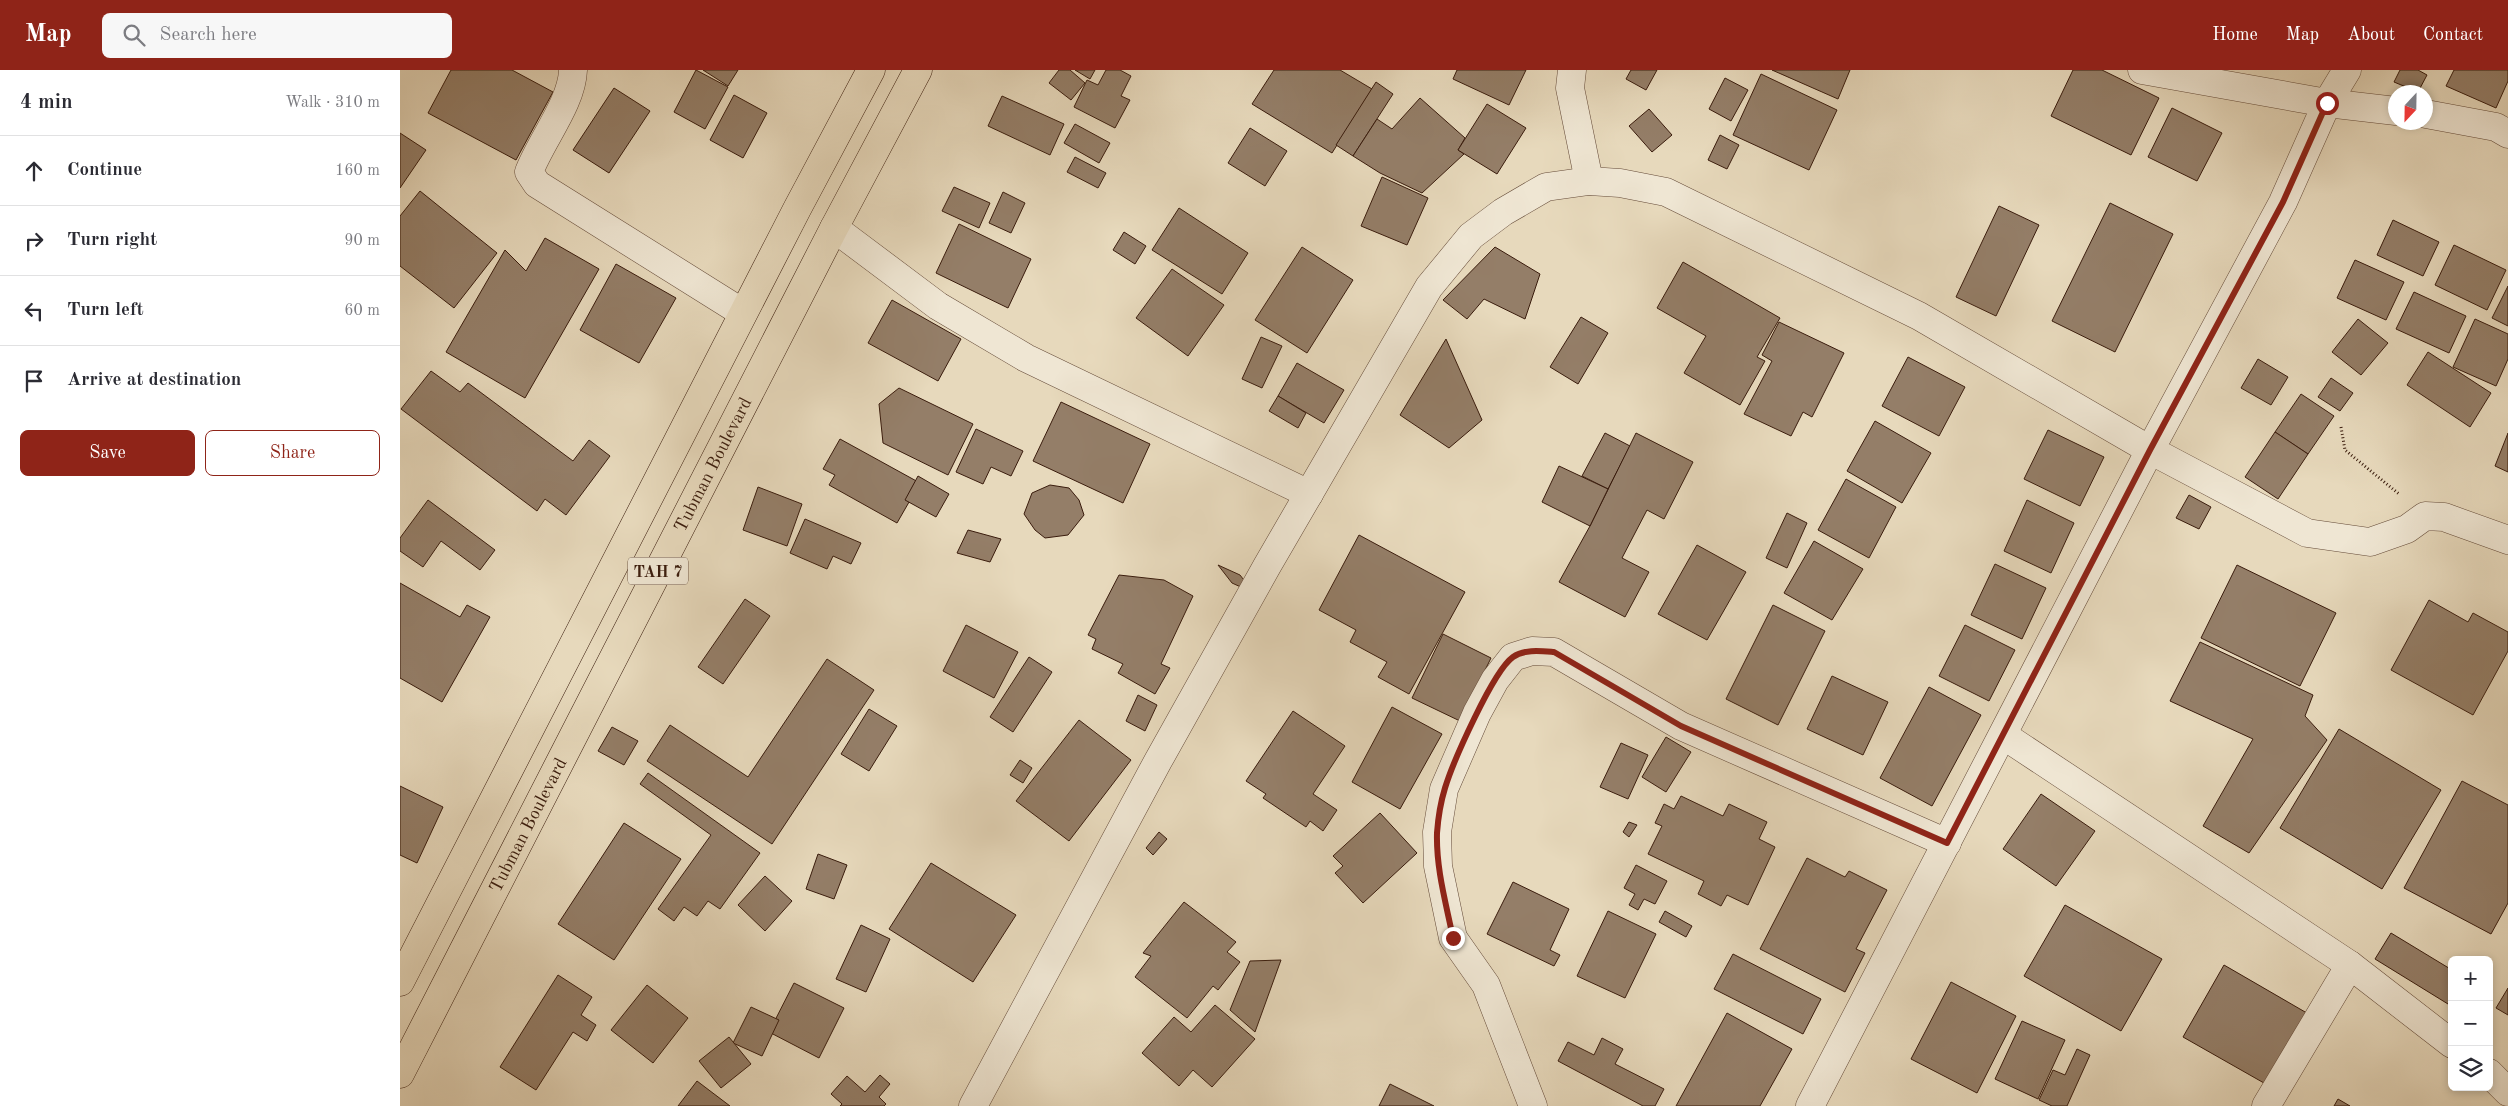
<!DOCTYPE html>
<html lang="en">
<head>
<meta charset="utf-8">
<style>
	:root { --surface:#fff; --page:#f7f7f7; --text:#2b2b33; --muted:#7c7c81; --line:#e1e1e2; --accent:#8f2418 }
	body { margin:0; font-family:"Old Standard TT",serif; background:var(--page); color:var(--text) }
	.controls { position:absolute; right:15px; bottom:15px; display:grid; overflow:hidden; border-radius:8px; box-shadow:0 2px 8px #0003 }
	.controls button { width:45px; height:45px; display:grid; place-items:center; padding:0; border:0; border-bottom:1px solid var(--line); background:var(--surface); color:var(--text); font:25px sans-serif }
	.compass { position:absolute; left:1988px; top:15px; width:45px; height:45px; border-radius:50%; background:var(--surface); box-shadow:0 2px 8px #0003; rotate:202deg }
	.stop { position:absolute; width:15px; height:15px; margin:-11px; border:4px solid #8f2418; border-radius:50%; background:#fff }
	.stop.end { background:#8f2418; border-color:#fff; box-shadow:0 1px 5px #0008 }
	.list { margin:0; padding:0; list-style:none }
	h2 { display:flex; justify-content:space-between; align-items:center; height:65px; margin:0; padding:0 20px; font-size:21px }
	h2 small { font-size:16px; font-weight:400; color:var(--muted) }
	.list li { display:grid; grid-template-columns:32px 1fr auto; gap:15px; align-items:center; box-sizing:border-box; height:70px; padding:0 20px; border-top:1px solid var(--line) }
	.list b { display:block; font-size:19px; white-space:nowrap }
	.list em { font-size:16px; font-style:normal; color:var(--muted) }
	.actions { display:flex; gap:10px; padding:15px 20px }
	.actions a { flex:1; padding:11px 0; border:1px solid var(--accent); border-radius:8px; text-align:center; font-size:18px; color:var(--accent) }
	.actions .main { background:var(--accent); color:#fff }
	.icon { flex:none; width:28px; height:28px; fill:none; stroke:currentColor; stroke-width:2; stroke-linecap:round; stroke-linejoin:round }
	.map { position:relative; flex:none; width:2108px; height:1036px; overflow:hidden }
	header { display:flex; align-items:center; gap:30px; box-sizing:border-box; height:70px; padding:0 25px; background:var(--accent); color:#fff }
	header strong { font-size:24px }
	nav { display:flex; gap:28px; margin-inline-start:auto; font-size:18px }
	.search { width:350px; height:45px; background:var(--page); display:flex; align-items:center; gap:12px; box-sizing:border-box; padding:0 18px; border-radius:8px; color:var(--muted); font-size:19px }
	main { display:flex }
	aside { flex:1; background:var(--surface) }
	.map>svg:first-child { display:block }
	.building { fill:#947e68; stroke:#3a1c0d }
	.lines { fill:none; stroke-linecap:round; stroke-linejoin:round }
	.minor-casing { stroke:#654b39; stroke-width:29 }
	.highway-casing { stroke:#3a1c0d; stroke-width:29 }
	.path { stroke:#3a1c0d; stroke-width:3; stroke-dasharray:1 2.5; stroke-linecap:butt }
	.minor { stroke:#efe6d3; stroke-width:28 }
	.highway { stroke:#e7d9bc; stroke-width:28 }
	.route { stroke:#8f2418; stroke-width:6 }
	.labels { text-anchor:middle; stroke-width:4; stroke-linejoin:round; paint-order:stroke }
	.shield { fill:#efe6d3; stroke:#705948; stroke-width:1 }
	.shield-label { font-size:16px; font-weight:bold; fill:#3a1c0d }
	.street-label { font-size:18px; fill:#3a1c0d; stroke:#efe6d3 }
</style>
</head>
<body>
<header>
<strong>Map</strong>
<div class="search"><svg class="icon" aria-label="search" viewBox="0 0 24 24"><circle cx="10" cy="10" r="6"/><path d="M15 15l6 6"/></svg>Search here</div>
<nav><a>Home</a><a>Map</a><a>About</a><a>Contact</a></nav>
</header>
<main>
<aside>
<h2>4 min<small>Walk · 310 m</small></h2>
<ul class="list">
<li><svg class="icon" aria-label="ahead" viewBox="0 0 24 24"><path d="M12 20V5M6 11l6-6 6 6"/></svg><div><b>Continue</b></div><em>160 m</em></li>
<li><svg class="icon" aria-label="right" viewBox="0 0 24 24"><path d="M7 20v-9h11M14 6l5 5-5 5"/></svg><div><b>Turn right</b></div><em>90 m</em></li>
<li><svg class="icon" aria-label="left" viewBox="0 0 24 24"><path d="M17 20v-9H6M10 6l-5 5 5 5"/></svg><div><b>Turn left</b></div><em>60 m</em></li>
<li><svg class="icon" aria-label="arrive" viewBox="0 0 24 24"><path d="M6 21V4h12l-3 4 3 4H6"/></svg><div><b>Arrive at destination</b></div></li>
</ul>
<div class="actions"><a class="main">Save</a><a>Share</a></div>
</aside>
<div class="map">
<svg width="2108" height="1036" viewBox="0 0 2108 1036">
	<rect width="100%" height="100%" fill="#e7d9bc"/>
	<filter id="stains"><feTurbulence type="fractalNoise" baseFrequency=".004" numOctaves="4"/><feColorMatrix values="0 0 0 0 .2 0 0 0 0 .09 0 0 0 0 .02 0 0 0 .5 -.17"/></filter>
	<radialGradient id="worn" r=".72"><stop offset=".6" stop-color="#630" stop-opacity="0"/><stop offset="1" stop-color="#630" stop-opacity=".3"/></radialGradient>
	<g class="building">
		<path d="M 51,0 L 112,0 L 153,22 L 116,90 L 28,43 Z"/>
		<path d="M 296,0 L 328,17 L 305,59 L 274,42 Z"/>
		<path d="M 303,0 L 338,0 L 328,16 Z"/>
		<path d="M 659,0 L 670,0 L 685,13 L 671,30 L 649,13 Z"/>
		<path d="M 675,0 L 695,0 L 690,9 Z"/>
		<path d="M 706,0 L 720,0 L 731,6 L 721,26 L 730,30 L 715,58 L 674,37 L 687,10 L 698,15 Z"/>
		<path d="M 874,0 L 940,0 L 972,19 L 932,83 L 852,34 Z"/>
		<path d="M 1057,0 L 1126,0 L 1109,35 L 1053,9 Z"/>
		<path d="M 1231,0 L 1257,0 L 1246,20 L 1226,9 Z"/>
		<path d="M 1372,0 L 1450,0 L 1438,29 Z"/>
		<path d="M 1673,0 L 1702,0 L 1759,28 L 1731,85 L 1651,46 Z"/>
		<path d="M 2000,0 L 2018,0 L 2027,5 L 2018,22 L 1994,12 Z"/>
		<path d="M 2054,0 L 2108,0 L 2108,11 L 2096,38 L 2046,16 Z"/>
		<path d="M 1361,4 L 1437,40 L 1409,100 L 1333,65 Z"/>
		<path d="M 1325,8 L 1348,20 L 1331,51 L 1309,39 Z"/>
		<path d="M 976,12 L 993,24 L 953,86 L 936,75 Z"/>
		<path d="M 214,18 L 250,41 L 209,103 L 173,80 Z"/>
		<path d="M 334,25 L 367,43 L 343,88 L 310,70 Z"/>
		<path d="M 602,26 L 664,54 L 650,85 L 588,56 Z"/>
		<path d="M 1020,28 L 1065,68 L 1058,80 L 1064,84 L 1022,123 L 980,103 L 953,86 L 977,49 L 992,59 Z"/>
		<path d="M 1087,34 L 1126,58 L 1097,104 L 1058,80 Z"/>
		<path d="M 1772,38 L 1822,63 L 1797,111 L 1748,87 Z"/>
		<path d="M 1249,39 L 1272,65 L 1252,82 L 1229,56 Z"/>
		<path d="M 675,54 L 710,73 L 699,93 L 664,73 Z"/>
		<path d="M 850,58 L 887,81 L 865,116 L 828,93 Z"/>
		<path d="M 0,63 L 26,80 L 0,118 Z"/>
		<path d="M 1320,65 L 1339,75 L 1327,99 L 1308,90 Z"/>
		<path d="M 675,87 L 706,103 L 698,118 L 667,102 Z"/>
		<path d="M 982,107 L 1028,128 L 1007,175 L 961,156 Z"/>
		<path d="M 554,117 L 590,133 L 579,158 L 542,141 Z"/>
		<path d="M 20,121 L 97,183 L 54,238 L 0,196 L 0,146 Z"/>
		<path d="M 603,122 L 625,133 L 611,163 L 589,153 Z"/>
		<path d="M 1710,133 L 1773,164 L 1715,282 L 1652,251 Z"/>
		<path d="M 1599,136 L 1639,155 L 1596,246 L 1556,227 Z"/>
		<path d="M 779,138 L 848,183 L 822,224 L 752,180 Z"/>
		<path d="M 1993,150 L 2039,172 L 2023,206 L 1977,185 Z"/>
		<path d="M 559,154 L 631,189 L 608,238 L 536,203 Z"/>
		<path d="M 724,162 L 746,176 L 735,194 L 713,180 Z"/>
		<path d="M 145,168 L 199,199 L 125,328 L 46,282 L 105,180 L 126,201 Z"/>
		<path d="M 2054,175 L 2106,200 L 2087,240 L 2035,215 Z"/>
		<path d="M 902,177 L 953,210 L 907,283 L 855,250 Z"/>
		<path d="M 1095,177 L 1140,204 L 1125,249 L 1084,229 L 1067,249 L 1043,230 Z"/>
		<path d="M 1955,190 L 2004,212 L 1986,250 L 1937,228 Z"/>
		<path d="M 1283,192 L 1380,248 L 1357,287 L 1365,291 L 1340,335 L 1284,303 L 1306,266 L 1257,238 Z"/>
		<path d="M 216,194 L 276,228 L 239,293 L 180,260 Z"/>
		<path d="M 772,199 L 824,235 L 788,286 L 736,248 Z"/>
		<path d="M 2108,216 L 2108,256 L 2092,248 Z"/>
		<path d="M 2014,222 L 2066,246 L 2049,283 L 1996,259 Z"/>
		<path d="M 492,230 L 561,269 L 538,311 L 468,273 Z"/>
		<path d="M 1181,247 L 1208,263 L 1178,314 L 1150,297 Z"/>
		<path d="M 1958,249 L 1988,273 L 1961,305 L 1932,282 Z"/>
		<path d="M 2075,249 L 2108,264 L 2108,289 L 2096,316 L 2053,297 Z"/>
		<path d="M 1379,252 L 1444,283 L 1412,347 L 1403,342 L 1391,366 L 1344,344 L 1372,291 L 1362,285 Z"/>
		<path d="M 861,267 L 882,276 L 862,318 L 842,309 Z"/>
		<path d="M 1046,269 L 1082,350 L 1049,378 L 1000,345 Z"/>
		<path d="M 2028,282 L 2091,323 L 2070,357 L 2007,315 Z"/>
		<path d="M 1508,287 L 1565,317 L 1539,366 L 1482,336 Z"/>
		<path d="M 1858,289 L 1888,307 L 1871,335 L 1841,318 Z"/>
		<path d="M 897,293 L 944,320 L 924,353 L 878,326 Z"/>
		<path d="M 31,301 L 60,322 L 68,313 L 173,391 L 189,370 L 210,386 L 166,445 L 145,429 L 137,441 L 1,339 Z"/>
		<path d="M 1931,308 L 1953,323 L 1940,341 L 1918,327 Z"/>
		<path d="M 499,318 L 573,354 L 548,405 L 483,373 L 479,334 Z"/>
		<path d="M 1901,324 L 1934,346 L 1908,384 L 1875,362 Z"/>
		<path d="M 878,326 L 906,343 L 898,358 L 869,341 Z"/>
		<path d="M 661,332 L 750,374 L 723,433 L 633,391 Z"/>
		<path d="M 1475,351 L 1531,383 L 1502,433 L 1447,401 Z"/>
		<path d="M 576,359 L 623,381 L 611,406 L 591,397 L 583,414 L 556,402 Z"/>
		<path d="M 1648,360 L 1704,387 L 1680,436 L 1624,409 Z"/>
		<path d="M 1875,362 L 1908,384 L 1878,429 L 1845,407 Z"/>
		<path d="M 1205,363 L 1230,376 L 1208,419 L 1182,406 Z"/>
		<path d="M 1236,363 L 1293,392 L 1264,449 L 1247,440 L 1222,488 L 1249,502 L 1225,547 L 1159,512 L 1190,456 Z"/>
		<path d="M 2108,363 L 2108,402 L 2095,396 Z"/>
		<path d="M 440,369 L 520,413 L 497,453 L 429,415 L 435,405 L 423,399 Z"/>
		<path d="M 1159,396 L 1208,419 L 1190,456 L 1142,432 Z"/>
		<path d="M 518,406 L 549,424 L 536,447 L 505,430 Z"/>
		<path d="M 1446,409 L 1496,437 L 1469,488 L 1418,460 Z"/>
		<path d="M 650,415 L 669,418 L 679,430 L 684,445 L 668,465 L 645,468 L 635,460 L 624,444 L 632,423 Z"/>
		<path d="M 358,417 L 402,434 L 387,476 L 343,460 Z"/>
		<path d="M 1789,425 L 1811,437 L 1799,459 L 1776,448 Z"/>
		<path d="M 28,430 L 95,480 L 80,500 L 41,471 L 23,497 L 0,481 L 0,468 Z"/>
		<path d="M 1627,430 L 1674,453 L 1651,503 L 1604,481 Z"/>
		<path d="M 1387,443 L 1407,453 L 1387,498 L 1366,488 Z"/>
		<path d="M 405,449 L 461,473 L 451,494 L 433,486 L 427,499 L 390,483 Z"/>
		<path d="M 568,460 L 601,469 L 590,492 L 557,483 Z"/>
		<path d="M 959,465 L 1065,522 L 1009,624 L 978,607 L 987,592 L 950,572 L 956,560 L 919,540 Z"/>
		<path d="M 1414,471 L 1463,499 L 1432,550 L 1384,523 Z"/>
		<path d="M 1297,475 L 1346,502 L 1307,570 L 1258,544 Z"/>
		<path d="M 1595,494 L 1646,518 L 1622,569 L 1571,545 Z"/>
		<path d="M 818,495 L 840,505 L 854,523 L 832,513 Z"/>
		<path d="M 1837,495 L 1936,543 L 1900,616 L 1801,568 Z"/>
		<path d="M 719,505 L 764,510 L 793,526 L 761,594 L 770,598 L 755,624 L 718,603 L 723,594 L 692,579 L 696,569 L 688,565 Z"/>
		<path d="M 0,513 L 60,547 L 67,535 L 90,547 L 42,632 L 0,608 Z"/>
		<path d="M 345,529 L 370,546 L 323,614 L 298,597 Z"/>
		<path d="M 2029,530 L 2068,552 L 2073,543 L 2108,562 L 2108,581 L 2073,645 L 1991,600 Z"/>
		<path d="M 1373,535 L 1425,561 L 1378,655 L 1326,629 Z"/>
		<path d="M 566,555 L 618,582 L 594,628 L 543,601 Z"/>
		<path d="M 1565,555 L 1615,580 L 1589,631 L 1539,606 Z"/>
		<path d="M 1043,564 L 1091,588 L 1060,651 L 1012,628 Z"/>
		<path d="M 1800,572 L 1913,625 L 1905,646 L 1927,670 L 1849,783 L 1803,756 L 1853,669 L 1770,631 Z"/>
		<path d="M 629,587 L 652,602 L 613,662 L 590,647 Z"/>
		<path d="M 427,589 L 474,620 L 372,774 L 247,691 L 270,655 L 348,707 Z"/>
		<path d="M 1432,606 L 1488,632 L 1463,685 L 1407,659 Z"/>
		<path d="M 1529,617 L 1581,645 L 1532,736 L 1480,708 Z"/>
		<path d="M 738,625 L 757,635 L 745,661 L 726,651 Z"/>
		<path d="M 992,637 L 1042,664 L 1000,739 L 952,712 Z"/>
		<path d="M 469,639 L 497,656 L 469,701 L 441,684 Z"/>
		<path d="M 893,641 L 945,676 L 913,724 L 937,740 L 923,761 L 910,751 L 906,757 L 863,728 L 866,724 L 846,711 Z"/>
		<path d="M 679,650 L 731,690 L 669,771 L 616,731 Z"/>
		<path d="M 212,657 L 238,671 L 224,695 L 198,681 Z"/>
		<path d="M 1939,659 L 2041,720 L 1982,819 L 1880,758 Z"/>
		<path d="M 1266,667 L 1291,682 L 1266,722 L 1242,707 Z"/>
		<path d="M 1221,673 L 1248,685 L 1228,729 L 1200,717 Z"/>
		<path d="M 620,690 L 632,698 L 623,713 L 610,705 Z"/>
		<path d="M 248,703 L 360,783 L 320,839 L 308,831 L 297,846 L 284,837 L 274,851 L 258,839 L 311,765 L 240,714 Z"/>
		<path d="M 2062,711 L 2108,735 L 2108,833 L 2091,864 L 2004,818 Z"/>
		<path d="M 0,716 L 43,737 L 17,793 L 0,785 Z"/>
		<path d="M 1641,724 L 1695,761 L 1656,816 L 1603,779 Z"/>
		<path d="M 1281,726 L 1323,746 L 1329,734 L 1367,752 L 1359,769 L 1375,777 L 1348,835 L 1327,825 L 1321,836 L 1298,824 L 1304,811 L 1248,784 L 1262,756 L 1255,753 L 1264,734 L 1274,739 Z"/>
		<path d="M 980,743 L 1017,783 L 963,833 L 935,803 L 943,796 L 933,786 Z"/>
		<path d="M 1229,752 L 1237,755 L 1229,767 L 1223,762 Z"/>
		<path d="M 224,753 L 281,789 L 214,890 L 158,854 Z"/>
		<path d="M 759,762 L 767,769 L 753,785 L 746,778 Z"/>
		<path d="M 418,784 L 447,795 L 434,829 L 406,819 Z"/>
		<path d="M 1407,788 L 1445,807 L 1449,801 L 1487,820 L 1456,879 L 1465,883 L 1445,922 L 1360,879 Z"/>
		<path d="M 531,793 L 616,845 L 573,912 L 489,859 Z"/>
		<path d="M 1236,795 L 1267,811 L 1255,834 L 1244,829 L 1238,840 L 1229,835 L 1235,824 L 1224,818 Z"/>
		<path d="M 365,806 L 392,831 L 365,861 L 338,835 Z"/>
		<path d="M 1113,812 L 1169,839 L 1150,880 L 1160,885 L 1154,896 L 1087,864 Z"/>
		<path d="M 784,832 L 836,872 L 827,882 L 840,892 L 818,920 L 813,916 L 787,948 L 735,907 L 751,886 L 743,883 Z"/>
		<path d="M 1665,835 L 1762,889 L 1721,961 L 1624,906 Z"/>
		<path d="M 1208,841 L 1256,864 L 1225,928 L 1177,906 Z"/>
		<path d="M 1265,841 L 1292,856 L 1286,867 L 1259,852 Z"/>
		<path d="M 461,855 L 490,869 L 466,922 L 436,909 Z"/>
		<path d="M 1991,863 L 2052,900 L 2052,928 L 2048,934 L 1975,889 Z"/>
		<path d="M 1333,884 L 1421,929 L 1403,964 L 1314,919 Z"/>
		<path d="M 881,890 L 855,962 L 830,940 L 850,891 Z"/>
		<path d="M 1824,895 L 1912,946 L 1871,1017 L 1783,967 Z"/>
		<path d="M 158,905 L 192,927 L 181,945 L 196,955 L 187,971 L 173,962 L 136,1020 L 100,997 Z"/>
		<path d="M 1551,912 L 1616,946 L 1577,1023 L 1511,989 Z"/>
		<path d="M 394,913 L 444,938 L 419,988 L 369,962 Z"/>
		<path d="M 247,915 L 288,948 L 253,993 L 211,960 Z"/>
		<path d="M 2108,918 L 2108,945 L 2096,938 Z"/>
		<path d="M 815,935 L 855,969 L 812,1017 L 793,1000 L 779,1016 L 742,983 L 774,947 L 791,962 Z"/>
		<path d="M 351,937 L 379,950 L 362,986 L 333,973 Z"/>
		<path d="M 1327,943 L 1392,979 L 1360,1036 L 1276,1036 Z"/>
		<path d="M 1622,951 L 1665,970 L 1638,1029 L 1595,1009 Z"/>
		<path d="M 329,967 L 351,994 L 321,1018 L 299,991 Z"/>
		<path d="M 1202,968 L 1223,979 L 1215,994 L 1264,1019 L 1255,1036 L 1243,1036 L 1158,991 L 1168,972 L 1194,985 Z"/>
		<path d="M 1677,979 L 1690,985 L 1667,1036 L 1652,1036 L 1639,1030 L 1653,1000 L 1665,1005 Z"/>
		<path d="M 480,1005 L 490,1014 L 479,1027 L 486,1034 L 484,1036 L 440,1036 L 442,1034 L 431,1024 L 447,1006 L 465,1022 Z"/>
		<path d="M 297,1011 L 330,1036 L 278,1036 Z"/>
		<path d="M 990,1014 L 1034,1036 L 979,1036 Z"/>
		<path d="M 1938,1029 L 1950,1036 L 1934,1036 Z"/>
	</g>
	<g class="lines">
		<g class="minor-casing">
			<g id="minor">
				<path d="M 173,0 C 172,33 141,70 129,102 L 137,114 L 343,243"/>
				<path d="M 1172,0 L 1170,18 L 1189,111"/>
				<path d="M 1742,0 L 1927,33 L 1996,41"/>
				<path d="M 2026,44 L 2096,57 L 2108,64"/>
				<path d="M 434,158 L 538,236 L 626,288 L 909,424"/>
				<path d="M 1603,665 L 1950,895 L 2052,974"/>
				<path d="M 2089,1003 L 2108,1022"/>
				<path d="M 573,1036 L 758,691 L 867,496 L 1029,217 L 1071,166 L 1103,142 L 1146,117 L 1189,111 L 1220,113 L 1266,122 L 1519,246 L 1750,380 L 1907,463 L 1970,472 L 2007,459 L 2025,446 L 2044,447 L 2108,470"/>
				<path d="M 1133,1036 L 1086,915 L 1053,868 L 1038,796 L 1037,762 L 1044,719 L 1077,643 L 1095,610 L 1113,587 L 1132,581 L 1154,582 L 1281,656 L 1547,773"/>
				<path d="M 1410,1036 L 1750,380 L 1883,132 L 1927,33 L 1947,0"/>
				<path d="M 1866,1036 L 1950,895"/>
			</g>
		</g>
		<g class="highway-casing">
			<g id="highway">
				<path d="M 0,912 L 397,139 L 471,0"/>
				<path id="s1" d="M 0,1004 L 434,158 L 518,0"/>
			</g>
		</g>
		<path class="path" d="M 1941,357 L 1945,380 L 1999,424"/>
		<use href="#minor" class="minor"/>
		<use href="#highway" class="highway"/>
	</g>
	<g class="lines">
		<path class="route" d="M 1053,868 C 1046,833 1036,799 1037,763 C 1038,749 1041,731 1045,718 C 1053,692 1093,601 1113,587 C 1124,579 1141,581 1154,582 L 1281,656 L 1547,773 L 1750,380 L 1883,132 L 1927,33"/>
	</g>
	<g class="labels">
		<rect class="shield" x="228" y="487.5" width="60" height="27" rx="4"/>
		<g class="shield-label">
			<text x="258" y="507">TAH 7</text>
		</g>
		<g class="street-label">
			<text dy="6" stroke="none"><textPath href="#s1" startOffset="685">Tubman Boulevard</textPath></text>
			<text dy="6" stroke="none"><textPath href="#s1" startOffset="280">Tubman Boulevard</textPath></text>
		</g>
	</g>
	<rect width="100%" height="100%" filter="url(#stains)"/>
	<rect width="100%" height="100%" fill="url(#worn)"/>
</svg>
<div class="controls">
<button>+</button>
<button>−</button>
<button><svg class="icon" aria-label="layers" viewBox="0 0 24 24"><path d="M12 4l9 5-9 5-9-5zM3 14l9 5 9-5"/></svg></button>
</div>
<svg class="compass" viewBox="-18 -18 36 36"><path d="M0-13l5 13h-10z" fill="#e53935"/><path d="M0 13l5-13h-10z" fill="#7c7c81"/></svg>
<div class="stop" style="left:1927px;top:33px"></div>
<div class="stop end" style="left:1053px;top:868px"></div>
</div>
</main>
</body>
</html>
